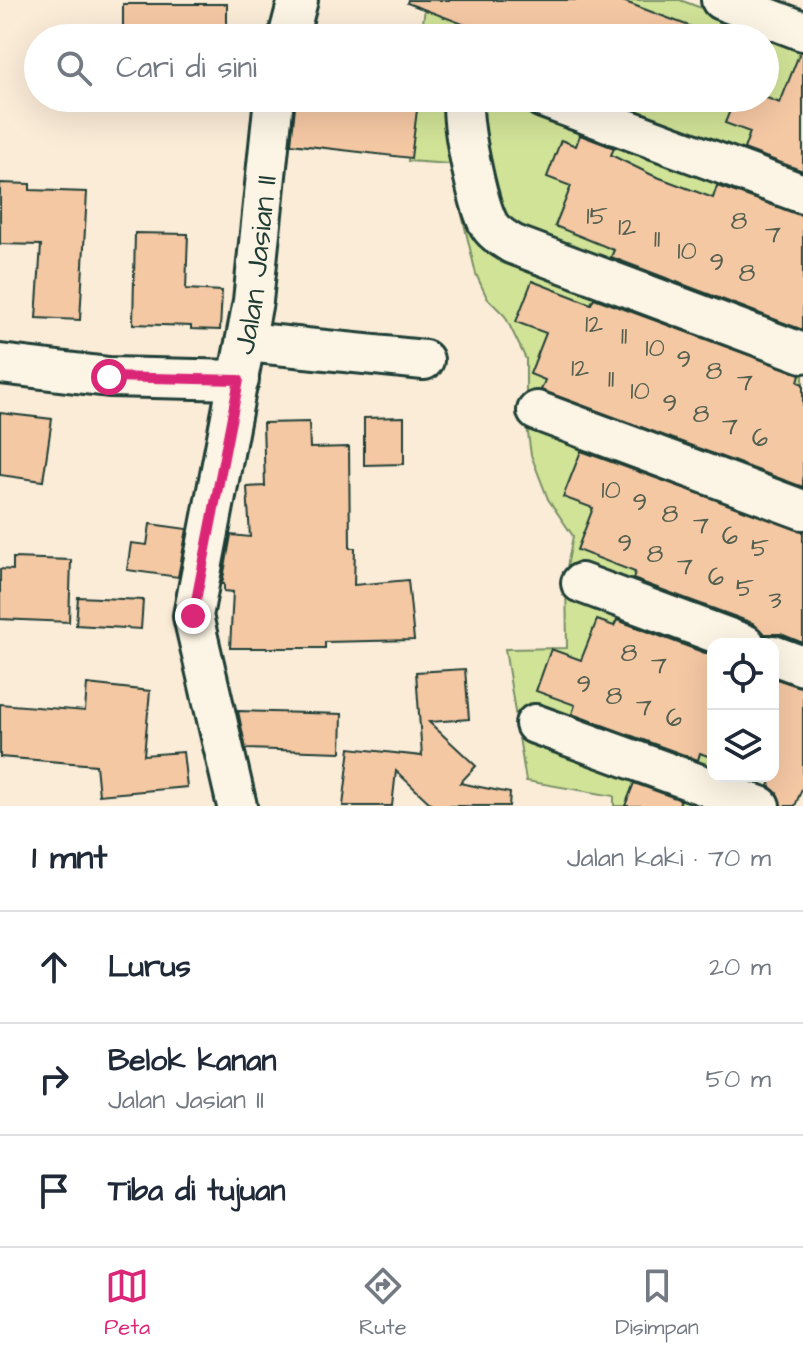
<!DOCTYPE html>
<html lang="id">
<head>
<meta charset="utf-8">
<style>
	:root { --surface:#fff; --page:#f2f2f3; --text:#1f2937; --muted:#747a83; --line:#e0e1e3; --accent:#db2777 }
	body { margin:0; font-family:"Architects Daughter",sans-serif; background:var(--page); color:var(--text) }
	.controls { position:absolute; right:24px; bottom:24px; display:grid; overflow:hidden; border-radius:16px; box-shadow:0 8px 32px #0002 }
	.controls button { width:72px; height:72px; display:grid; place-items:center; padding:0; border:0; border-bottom:2px solid var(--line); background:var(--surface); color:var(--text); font:40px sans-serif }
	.stop { position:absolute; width:24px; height:24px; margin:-18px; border:6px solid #db2777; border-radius:50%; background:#fff }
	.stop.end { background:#db2777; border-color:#fff; box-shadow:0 2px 8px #0008 }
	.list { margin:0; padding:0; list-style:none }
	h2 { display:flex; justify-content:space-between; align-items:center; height:104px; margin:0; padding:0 32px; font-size:34px }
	h2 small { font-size:26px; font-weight:400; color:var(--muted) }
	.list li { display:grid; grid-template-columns:52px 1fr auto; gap:24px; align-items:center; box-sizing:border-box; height:112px; padding:0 32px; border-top:2px solid var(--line) }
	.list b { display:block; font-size:30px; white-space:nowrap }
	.list p { margin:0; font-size:26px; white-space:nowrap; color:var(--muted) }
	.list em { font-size:26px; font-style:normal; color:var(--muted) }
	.icon { flex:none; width:44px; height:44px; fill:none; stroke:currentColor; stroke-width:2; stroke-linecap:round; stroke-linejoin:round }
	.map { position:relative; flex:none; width:803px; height:806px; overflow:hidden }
	.search { position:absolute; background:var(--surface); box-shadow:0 8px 32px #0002; left:24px; right:24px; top:24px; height:88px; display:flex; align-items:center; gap:20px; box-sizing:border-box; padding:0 28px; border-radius:44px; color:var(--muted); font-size:30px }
	.sheet { height:440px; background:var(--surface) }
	nav { display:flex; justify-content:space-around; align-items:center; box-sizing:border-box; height:112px; border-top:2px solid var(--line); background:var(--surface); font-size:22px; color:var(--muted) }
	nav a { display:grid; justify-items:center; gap:4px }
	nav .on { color:var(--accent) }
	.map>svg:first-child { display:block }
	.green { fill:#d1e397; stroke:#789066; stroke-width:2 }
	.building { fill:#f5c8a4; stroke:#1f3d34; stroke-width:2 }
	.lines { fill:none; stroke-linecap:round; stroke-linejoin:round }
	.street-casing { stroke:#1f3d34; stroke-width:44 }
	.street { stroke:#fcf5e5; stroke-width:38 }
	.route { stroke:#db2777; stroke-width:10 }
	.labels { text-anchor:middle; stroke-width:6; stroke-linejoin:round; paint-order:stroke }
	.number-label { font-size:26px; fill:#546050 }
	.street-label { font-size:30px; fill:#1f3d34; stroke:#fcf5e5 }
</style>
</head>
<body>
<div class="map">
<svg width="803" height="806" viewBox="0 0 803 806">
	<rect width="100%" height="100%" fill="#fbecd8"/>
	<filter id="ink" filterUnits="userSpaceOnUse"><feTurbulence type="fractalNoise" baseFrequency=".0125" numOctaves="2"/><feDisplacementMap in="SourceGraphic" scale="16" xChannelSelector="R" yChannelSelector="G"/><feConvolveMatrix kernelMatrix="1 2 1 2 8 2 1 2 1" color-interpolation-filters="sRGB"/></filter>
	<g filter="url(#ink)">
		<g class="green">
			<path d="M 426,0 L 680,0 L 803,46 L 803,178 L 587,98 L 765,98 L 765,38 L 421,38 Z"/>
			<path d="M 415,98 L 447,98 L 471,221 L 803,369 L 803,651 L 578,567 L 713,648 L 714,806 L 614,806 L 614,796 L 526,781 L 505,649 L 567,648 L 566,572 L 573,536 L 548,499 L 531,455 L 526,419 L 526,359 L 505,316 L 487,298 L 476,274 L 450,164 L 408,161 Z"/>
			<path d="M 493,98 L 506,98 L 803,209 L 803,338 L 516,231 L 497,207 L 480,113 L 485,104 Z"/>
		</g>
		<g class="building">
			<path d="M 408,0 L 620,0 L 713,35 L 713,38 L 500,38 L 407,3 Z"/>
			<rect x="123" y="4" width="104" height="34"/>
			<path d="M 800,52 L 803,52 L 803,171 L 744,149 L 750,132 L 725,123 L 735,98 L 767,98 L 780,103 Z"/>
			<path d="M 296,98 L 383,98 L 418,102 L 411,158 L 291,144 Z"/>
			<path d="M 580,135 L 614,148 L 611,155 L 652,175 L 713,198 L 717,186 L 803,215 L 803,330 L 611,257 L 614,250 L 555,226 L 571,186 L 547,177 L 561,140 L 576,146 Z"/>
			<path d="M 0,183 L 30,184 L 30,190 L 87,192 L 80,320 L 36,318 L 41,245 L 0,244 Z"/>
			<path d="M 135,233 L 188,234 L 186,289 L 222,291 L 220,330 L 191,329 L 191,326 L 133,324 Z"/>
			<path d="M 532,281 L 591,304 L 594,298 L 800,374 L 798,382 L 803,384 L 803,487 L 541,390 L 545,380 L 530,374 L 546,333 L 516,322 Z"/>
			<path d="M 0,413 L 52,419 L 43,481 L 0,475 Z"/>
			<path d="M 404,417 L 404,464 L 364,465 L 364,418 Z"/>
			<path d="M 309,422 L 310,448 L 349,447 L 350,548 L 355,548 L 354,585 L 408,580 L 414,640 L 325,642 L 325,648 L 230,648 L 233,592 L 224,591 L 224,584 L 222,584 L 231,535 L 250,537 L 247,487 L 265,486 L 263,423 Z"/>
			<path d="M 581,451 L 803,531 L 803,643 L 781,634 L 764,634 L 753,623 L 633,579 L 635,572 L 577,550 L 593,508 L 563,497 Z"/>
			<path d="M 150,524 L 187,529 L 178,577 L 127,570 L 131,543 L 147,545 Z"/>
			<path d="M 13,558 L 71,560 L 69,622 L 0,619 L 0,569 L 13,570 Z"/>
			<path d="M 78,597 L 143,600 L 141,629 L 76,625 Z"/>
			<path d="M 597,620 L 614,626 L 617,620 L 713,656 L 713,758 L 700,753 L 698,760 L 572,714 L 575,705 L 536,691 L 551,649 L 581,660 Z"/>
			<path d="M 465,669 L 469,719 L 429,722 L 476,766 L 460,783 L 510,793 L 509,806 L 433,806 L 396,771 L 392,806 L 343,806 L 350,748 L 422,756 L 416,672 Z"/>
			<path d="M 773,678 L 803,687 L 803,786 L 795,806 L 781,806 L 777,793 L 769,786 L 773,776 Z"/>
			<path d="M 87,684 L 150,691 L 144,755 L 183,752 L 187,787 L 99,795 L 96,765 L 0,757 L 0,704 L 85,711 Z"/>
			<path d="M 238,711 L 342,714 L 341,752 L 246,749 Z"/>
			<path d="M 634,783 L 681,800 L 678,806 L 625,806 Z"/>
		</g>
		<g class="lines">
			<g class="street-casing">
				<g id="street">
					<path d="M 721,0 L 803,31"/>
					<path d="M 288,38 L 298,0"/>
					<path d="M 464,98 C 459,119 478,203 488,223 C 493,233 503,238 512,244 L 803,353"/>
					<path d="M 543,98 L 803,194"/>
					<path d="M 246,342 L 424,360"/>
					<path d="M 0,364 L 109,377 L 239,380"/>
					<path d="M 537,411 L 803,510"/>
					<path d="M 581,583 L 745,644"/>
					<path d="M 773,655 L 803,666"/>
					<path d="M 535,724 L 760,806"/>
					<path id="s1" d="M 237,806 L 193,616 L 253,301 L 274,98"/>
				</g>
			</g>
			<use href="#street" class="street"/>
		</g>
	</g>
	<g class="lines" filter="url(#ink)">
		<path class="route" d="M 109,377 L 239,380 L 193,616"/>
	</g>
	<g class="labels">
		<g class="number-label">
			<text x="597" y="224">15</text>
			<text x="739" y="229">8</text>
			<text x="627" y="235">12</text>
			<text x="773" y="242">7</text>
			<text x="657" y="247">11</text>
			<text x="687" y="259">10</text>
			<text x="717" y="270">9</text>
			<text x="747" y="281">8</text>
			<text x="594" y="332">12</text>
			<text x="624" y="344">11</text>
			<text x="655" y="356">10</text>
			<text x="684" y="367">9</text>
			<text x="580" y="376">12</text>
			<text x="714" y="379">8</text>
			<text x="611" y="387">11</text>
			<text x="745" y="390">7</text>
			<text x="640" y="399">10</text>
			<text x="670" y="411">9</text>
			<text x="701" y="422">8</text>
			<text x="730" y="434">7</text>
			<text x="760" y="446">6</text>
			<text x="611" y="498">10</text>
			<text x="640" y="510">9</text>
			<text x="670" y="522">8</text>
			<text x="701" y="533">7</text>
			<text x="730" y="544">6</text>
			<text x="625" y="551">9</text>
			<text x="760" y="556">5</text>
			<text x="655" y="562">8</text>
			<text x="685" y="574">7</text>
			<text x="716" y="585">6</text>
			<text x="745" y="596">5</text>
			<text x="775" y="608">3</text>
			<text x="629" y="661">8</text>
			<text x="659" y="673">7</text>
			<text x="584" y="692">9</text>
			<text x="614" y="704">8</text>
			<text x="644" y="715">7</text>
			<text x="674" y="726">6</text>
		</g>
		<g class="street-label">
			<text dy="10" stroke="none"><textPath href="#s1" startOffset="552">Jalan Jasian II</textPath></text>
		</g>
	</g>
</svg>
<div class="controls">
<button><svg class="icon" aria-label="locate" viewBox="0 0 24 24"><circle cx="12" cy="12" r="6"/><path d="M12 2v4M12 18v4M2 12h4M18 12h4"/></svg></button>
<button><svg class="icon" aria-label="layers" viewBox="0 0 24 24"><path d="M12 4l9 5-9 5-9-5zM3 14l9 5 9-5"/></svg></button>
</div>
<div class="stop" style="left:109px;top:377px"></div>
<div class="stop end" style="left:193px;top:616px"></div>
<div class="search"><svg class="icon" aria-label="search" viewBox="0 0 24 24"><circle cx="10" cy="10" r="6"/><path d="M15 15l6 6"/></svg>Cari di sini</div>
</div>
<section class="sheet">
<h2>1 mnt<small>Jalan kaki · 70 m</small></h2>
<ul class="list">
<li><svg class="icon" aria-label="ahead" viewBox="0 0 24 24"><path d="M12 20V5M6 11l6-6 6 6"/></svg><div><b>Lurus</b></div><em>20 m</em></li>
<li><svg class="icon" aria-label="right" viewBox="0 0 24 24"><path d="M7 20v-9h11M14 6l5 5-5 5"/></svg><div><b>Belok kanan</b><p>Jalan Jasian II</p></div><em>50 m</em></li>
<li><svg class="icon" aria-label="arrive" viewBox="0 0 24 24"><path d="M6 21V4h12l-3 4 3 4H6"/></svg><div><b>Tiba di tujuan</b></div></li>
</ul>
</section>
<nav>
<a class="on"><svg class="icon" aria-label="map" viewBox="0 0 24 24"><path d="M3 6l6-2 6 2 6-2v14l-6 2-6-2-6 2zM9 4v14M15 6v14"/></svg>Peta</a>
<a><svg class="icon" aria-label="directions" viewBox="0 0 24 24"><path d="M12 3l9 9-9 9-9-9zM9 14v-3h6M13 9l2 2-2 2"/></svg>Rute</a>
<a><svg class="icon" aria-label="saved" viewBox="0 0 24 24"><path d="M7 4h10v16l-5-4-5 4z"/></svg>Disimpan</a>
</nav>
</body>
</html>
